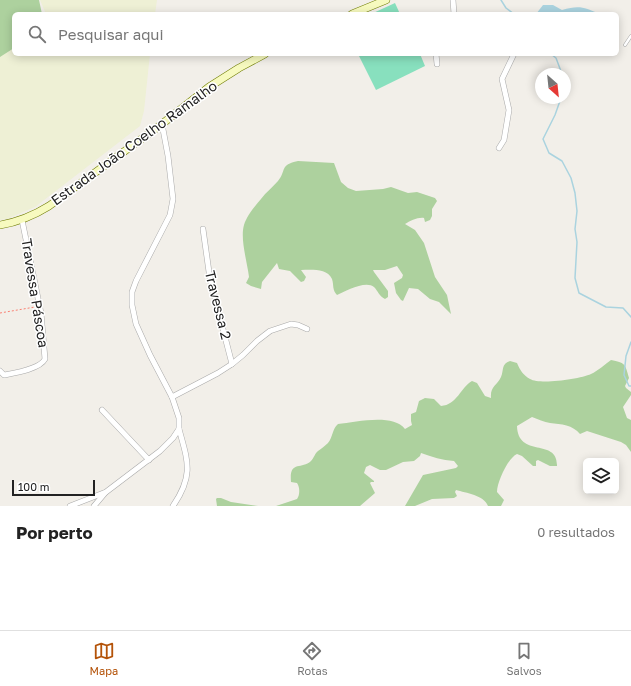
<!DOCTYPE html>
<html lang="pt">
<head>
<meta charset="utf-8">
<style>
	:root { --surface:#fff; --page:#f6f6f6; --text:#222; --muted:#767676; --line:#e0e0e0; --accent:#b45309 }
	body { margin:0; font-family:"Golos Text",sans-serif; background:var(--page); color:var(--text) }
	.controls { position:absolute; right:12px; bottom:12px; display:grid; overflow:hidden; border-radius:6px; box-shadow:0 2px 10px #0003 }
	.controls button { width:36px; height:36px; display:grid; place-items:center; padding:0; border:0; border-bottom:1px solid var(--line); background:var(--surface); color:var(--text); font:20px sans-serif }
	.compass { position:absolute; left:535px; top:68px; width:36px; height:36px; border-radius:50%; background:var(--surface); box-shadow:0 2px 10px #0003; rotate:153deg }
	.scale { position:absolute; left:12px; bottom:10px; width:83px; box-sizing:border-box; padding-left:4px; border:2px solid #222; border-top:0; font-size:11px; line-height:14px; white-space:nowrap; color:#222; -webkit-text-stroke:3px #fff; paint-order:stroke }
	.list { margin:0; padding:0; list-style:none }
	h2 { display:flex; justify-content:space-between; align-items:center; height:52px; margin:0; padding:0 16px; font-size:17px }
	h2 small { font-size:13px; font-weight:400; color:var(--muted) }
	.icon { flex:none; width:22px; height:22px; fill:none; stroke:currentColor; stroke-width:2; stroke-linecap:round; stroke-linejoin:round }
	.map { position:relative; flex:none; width:631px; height:506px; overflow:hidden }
	.search { position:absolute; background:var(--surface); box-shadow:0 2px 10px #0003; left:12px; right:12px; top:12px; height:44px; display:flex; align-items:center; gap:10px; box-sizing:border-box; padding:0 14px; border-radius:6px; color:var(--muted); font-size:15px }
	.sheet { height:124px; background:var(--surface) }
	nav { display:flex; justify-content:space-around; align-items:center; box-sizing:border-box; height:56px; border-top:1px solid var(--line); background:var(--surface); font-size:11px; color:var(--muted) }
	nav a { display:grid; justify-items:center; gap:2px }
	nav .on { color:var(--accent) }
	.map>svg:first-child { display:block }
	.farmland { fill:#eef0d5 }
	.forest { fill:#add19e }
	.pitch { fill:#88e0be }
	.water { fill:#aad3df }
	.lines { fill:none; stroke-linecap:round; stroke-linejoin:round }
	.stream { stroke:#aad3df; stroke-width:1.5 }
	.lane-casing { stroke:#a9a9a9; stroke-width:3.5 }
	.street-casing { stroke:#a9a9a9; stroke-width:6 }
	.secondary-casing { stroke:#707d05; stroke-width:8 }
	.path { stroke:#fa8072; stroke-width:1; stroke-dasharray:2 2; stroke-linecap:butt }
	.lane { stroke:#fff; stroke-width:2.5 }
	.street { stroke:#fff; stroke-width:5 }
	.secondary { stroke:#f7fabf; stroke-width:7 }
	.labels { text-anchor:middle; stroke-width:3; stroke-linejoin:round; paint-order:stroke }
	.street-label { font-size:14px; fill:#222; stroke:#fff }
</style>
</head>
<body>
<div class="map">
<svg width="631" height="506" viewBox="0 0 631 506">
	<rect width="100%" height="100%" fill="#f2efe9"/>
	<g class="farmland">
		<path d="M 40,0 L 157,0 L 155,14 L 46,14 Z"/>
		<path d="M 14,42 L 14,54 L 150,54 L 144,111 L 140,126 L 35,207 L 7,219 L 0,220 L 0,51 Z"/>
	</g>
	<g class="forest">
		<path d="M 0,0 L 39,0 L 42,14 L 14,14 L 14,48 L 0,57 Z"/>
		<path d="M 298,161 L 334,163 L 341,182 L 348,188 L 356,191 L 383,189 L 391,187 L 408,193 L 417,192 L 435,198 L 437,201 L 432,209 L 432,216 L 430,220 L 425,222 L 424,218 C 418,217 410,221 405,224 L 415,230 L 424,243 L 435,277 L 447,295 L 451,314 L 439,302 L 430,299 L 418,289 L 409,288 L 403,301 L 401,300 L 396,293 L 394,283 L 402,278 L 403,275 L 397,266 L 385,270 L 373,270 L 374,272 L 388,291 L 388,297 L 385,299 C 379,296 378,291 374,287 C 366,280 345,291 337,295 C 332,290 334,285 332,279 C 327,268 311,270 301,270 L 306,277 L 304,281 L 301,282 L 290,271 L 279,269 L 277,263 L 262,282 L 261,289 L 251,286 L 246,283 L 249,277 C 247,261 240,239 244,225 C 247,215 255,206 261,199 C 266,192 273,187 278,181 C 287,170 279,165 298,161 Z"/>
		<path d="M 611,360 C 625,363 625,363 629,378 L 625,386 L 626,388 L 631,392 L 631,395 L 623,407 L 627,418 L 631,420 L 631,452 L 626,445 L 621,442 L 587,431 L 580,434 C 573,425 561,424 550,423 C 544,422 538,419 532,417 L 517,426 C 518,459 558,437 557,466 L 550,466 L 538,460 L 536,461 L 536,466 L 533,466 L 522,456 L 517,454 C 508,458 497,482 497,492 L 504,500 L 501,506 L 488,506 C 484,495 466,493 456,490 L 455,492 L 457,496 L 454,498 L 432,499 L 415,506 L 405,506 L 423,475 L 456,468 L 458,466 L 454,461 C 442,460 432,457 421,453 L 420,456 L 414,461 L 403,462 L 386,470 L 380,470 L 370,465 L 366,467 L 364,473 L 374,481 L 374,482 L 371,482 L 370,483 L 375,493 L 360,506 L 276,506 L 297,499 C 300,495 300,487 297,483 L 291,482 C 289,460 301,470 311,461 C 314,458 315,453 318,451 C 322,448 325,446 328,443 C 333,437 332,429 338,424 C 356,422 393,413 405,429 L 412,425 L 411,421 L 411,414 L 416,412 L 419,401 L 425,398 L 434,399 L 441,406 C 457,405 461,387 472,381 L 477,383 L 485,396 L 491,398 C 490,386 497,386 501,377 C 504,370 501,364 510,361 L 517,363 C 520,370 523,375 530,379 C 540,385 580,379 591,374 C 598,371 605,364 611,360 Z"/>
		<path d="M 217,498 L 221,498 L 231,502 L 258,506 L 217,506 L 216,499 Z"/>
	</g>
	<g class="pitch">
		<path d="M 395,3 L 400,14 L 371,14 Z"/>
		<path d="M 358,54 L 420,54 L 425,66 L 376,90 Z"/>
	</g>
	<path class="water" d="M 543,5 L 553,5 L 562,10 C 579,5 584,7 600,14 L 536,14 Z"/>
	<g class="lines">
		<g class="stream">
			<path d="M 501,0 L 506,8 L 514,14"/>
			<path d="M 551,54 L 556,58 L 562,74"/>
			<path d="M 561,98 L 555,115 L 543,139 L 549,153 L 562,161 L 571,178 L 575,193 L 577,211 L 575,229 L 577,242 L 575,278 L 579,293 L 606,307 L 623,308 L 631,317"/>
			<path d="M 631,342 L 626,356 L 624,375 L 629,386 L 631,386"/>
		</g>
		<g class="lane-casing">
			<path id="lane" d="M 625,45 L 631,36"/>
		</g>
		<g class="street-casing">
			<g id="street">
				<path d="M 453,0 L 454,14"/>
				<path d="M 436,54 L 437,64"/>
				<path d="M 499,148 L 504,140 L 509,110 L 502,79 L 514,54"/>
				<path d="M 232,364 L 243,355 L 257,341 L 270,331 L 291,324 L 298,325 L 307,329"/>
				<path d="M 0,371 L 4,375 C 15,373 40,369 45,359 L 41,313 L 22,220"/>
				<path d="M 172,397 L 218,373 L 232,364 L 210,279 L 203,229"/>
				<path d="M 102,410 L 149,460"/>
				<path d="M 70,506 L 106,492 L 160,451 L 173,438 L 179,429 L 179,418 L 172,397 L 150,355 L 136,324 L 132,305 L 132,292 L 136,281 L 170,215 L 173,199 L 168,156 L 162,124"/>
				<path d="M 94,506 L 105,493"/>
				<path d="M 173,506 C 194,475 188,462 179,429"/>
			</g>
		</g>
		<g class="secondary-casing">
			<g id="secondary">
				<path d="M 352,14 L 386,0"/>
				<path d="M 0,225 C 18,222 33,216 49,206 L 162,124 L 209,87 L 239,68 L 265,54"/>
			</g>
		</g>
		<path class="path" d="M 0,313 L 35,307"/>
		<use href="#lane" class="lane"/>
		<use href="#street" class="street"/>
		<use href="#secondary" class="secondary"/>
	</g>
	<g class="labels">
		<g class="street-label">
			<text transform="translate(134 143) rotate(-36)" y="5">Estrada João Coelho Ramalho</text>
			<text transform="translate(35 293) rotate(81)" y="5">Travessa Páscoa</text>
			<text transform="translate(218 305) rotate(76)" y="5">Travessa 2</text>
		</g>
	</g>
</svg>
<div class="controls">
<button><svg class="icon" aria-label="layers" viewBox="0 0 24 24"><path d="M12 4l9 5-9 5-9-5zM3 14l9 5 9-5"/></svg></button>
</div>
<svg class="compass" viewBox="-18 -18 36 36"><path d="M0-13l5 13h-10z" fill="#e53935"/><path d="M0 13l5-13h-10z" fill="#767676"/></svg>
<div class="scale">100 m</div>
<div class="search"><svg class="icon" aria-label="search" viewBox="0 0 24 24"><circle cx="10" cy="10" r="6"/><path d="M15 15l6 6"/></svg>Pesquisar aqui</div>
</div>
<section class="sheet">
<h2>Por perto<small>0 resultados</small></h2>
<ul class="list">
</ul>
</section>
<nav>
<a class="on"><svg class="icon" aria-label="map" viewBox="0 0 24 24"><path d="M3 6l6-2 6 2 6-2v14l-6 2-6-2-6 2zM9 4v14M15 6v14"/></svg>Mapa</a>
<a><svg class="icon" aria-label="directions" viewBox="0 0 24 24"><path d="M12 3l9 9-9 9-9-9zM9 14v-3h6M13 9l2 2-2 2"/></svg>Rotas</a>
<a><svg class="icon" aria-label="saved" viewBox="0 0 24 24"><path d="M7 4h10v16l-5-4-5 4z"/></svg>Salvos</a>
</nav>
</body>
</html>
